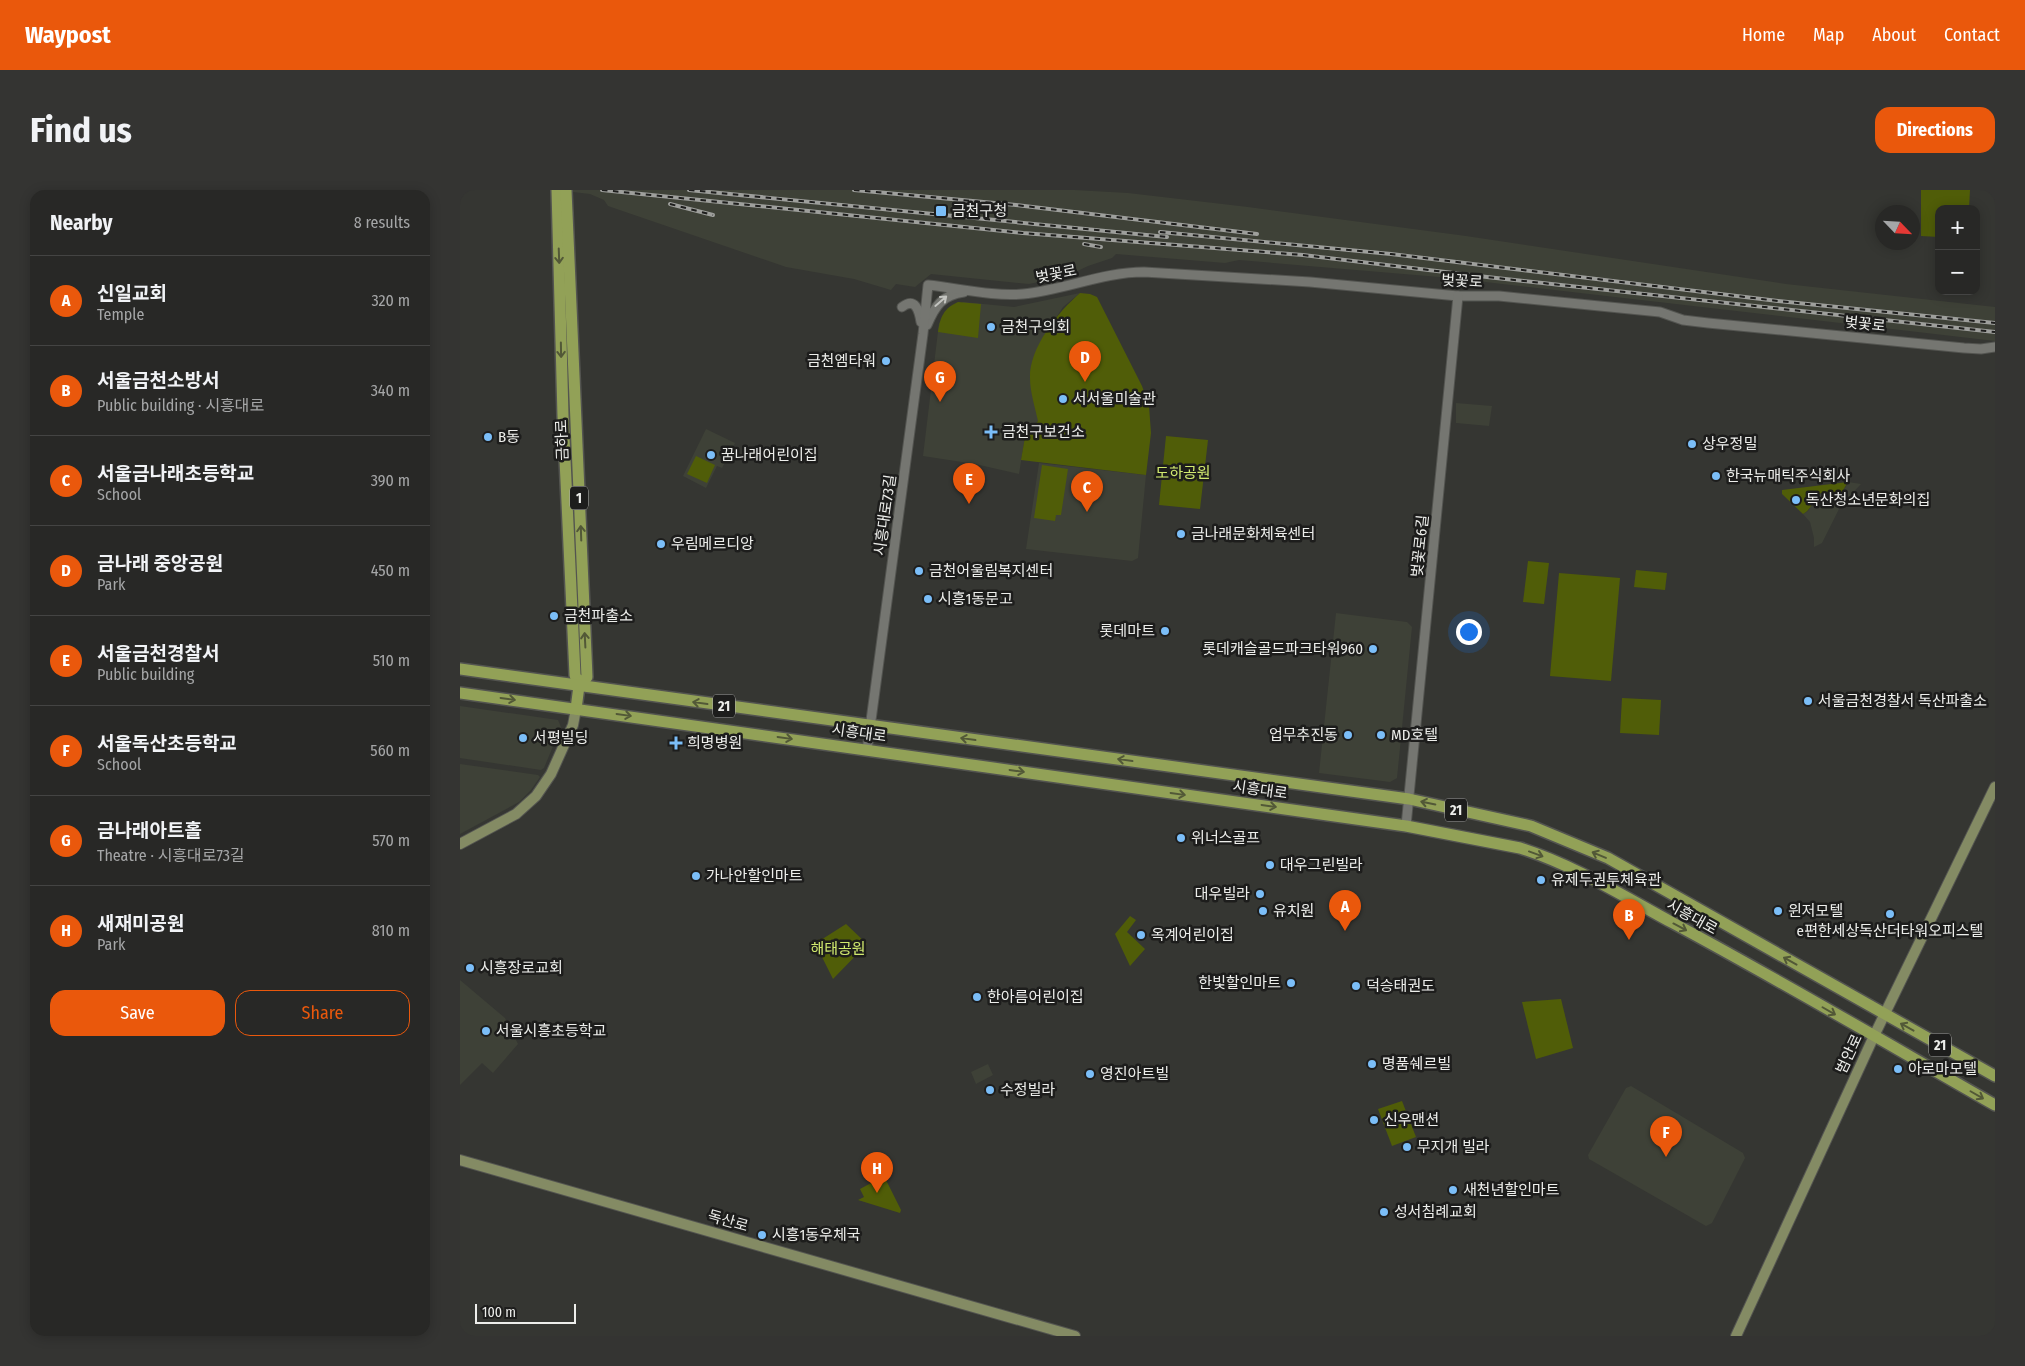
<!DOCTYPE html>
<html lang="en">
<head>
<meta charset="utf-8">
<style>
	:root { --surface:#282826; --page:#343432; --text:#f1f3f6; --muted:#a5a6a7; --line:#444443; --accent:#ea580c }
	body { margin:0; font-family:"Fira Sans Condensed","Noto Sans KR",sans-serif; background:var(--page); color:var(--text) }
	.controls { position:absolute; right:15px; top:15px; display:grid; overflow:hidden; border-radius:10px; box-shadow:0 2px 12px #0003 }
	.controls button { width:45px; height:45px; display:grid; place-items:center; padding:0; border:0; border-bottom:1px solid var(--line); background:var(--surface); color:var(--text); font:25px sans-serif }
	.compass { position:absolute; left:1415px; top:15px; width:45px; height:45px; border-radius:50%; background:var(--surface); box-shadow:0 2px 12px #0003; rotate:115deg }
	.scale { position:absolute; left:15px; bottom:12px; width:101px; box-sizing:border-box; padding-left:5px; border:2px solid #edeeeb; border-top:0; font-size:14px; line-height:18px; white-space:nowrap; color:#edeeeb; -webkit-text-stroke:4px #1d1d1c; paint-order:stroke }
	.you { position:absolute; left:1008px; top:441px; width:18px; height:18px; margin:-12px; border:4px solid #fff; border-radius:50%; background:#1a73e8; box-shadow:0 0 0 8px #1a73e833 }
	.badge { display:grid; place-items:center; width:32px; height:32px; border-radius:50%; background:var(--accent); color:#fff; font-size:16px; font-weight:700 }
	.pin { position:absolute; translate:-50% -41px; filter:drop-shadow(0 1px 2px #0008) }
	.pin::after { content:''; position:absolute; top:26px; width:18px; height:15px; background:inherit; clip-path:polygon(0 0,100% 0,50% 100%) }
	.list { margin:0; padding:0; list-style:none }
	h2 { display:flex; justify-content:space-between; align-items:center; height:65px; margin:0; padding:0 20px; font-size:21px }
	h2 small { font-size:16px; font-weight:400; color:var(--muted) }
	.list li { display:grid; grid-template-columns:32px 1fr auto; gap:15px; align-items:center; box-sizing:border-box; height:90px; padding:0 20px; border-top:1px solid var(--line) }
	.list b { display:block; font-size:19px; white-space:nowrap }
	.list p { margin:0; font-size:16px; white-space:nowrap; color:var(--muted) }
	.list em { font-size:16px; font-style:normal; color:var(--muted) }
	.actions { display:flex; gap:10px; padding:15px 20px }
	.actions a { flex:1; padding:11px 0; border:1px solid var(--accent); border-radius:15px; text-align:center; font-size:18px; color:var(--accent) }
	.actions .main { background:var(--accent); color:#fff }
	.map { position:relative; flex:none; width:1535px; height:1146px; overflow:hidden; border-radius:15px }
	header { display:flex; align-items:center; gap:30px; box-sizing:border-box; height:70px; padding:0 25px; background:var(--accent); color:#fff }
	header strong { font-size:24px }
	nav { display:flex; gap:28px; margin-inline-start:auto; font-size:18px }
	.intro { display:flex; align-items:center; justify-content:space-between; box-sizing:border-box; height:120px; padding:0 30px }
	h1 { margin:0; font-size:35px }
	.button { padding:12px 22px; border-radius:15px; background:var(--accent); color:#fff; font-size:18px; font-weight:700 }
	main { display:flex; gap:30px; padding:0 30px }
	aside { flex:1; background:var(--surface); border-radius:15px; box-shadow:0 2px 12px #0003 }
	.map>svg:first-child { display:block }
	.built { fill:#3e4137 }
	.green { fill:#505d08 }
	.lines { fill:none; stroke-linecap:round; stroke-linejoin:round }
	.tertiary-casing { stroke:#535450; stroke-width:11 }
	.secondary-casing { stroke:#535450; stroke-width:12 }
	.primary-casing { stroke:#535450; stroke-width:14 }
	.tertiary { stroke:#757671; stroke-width:9 }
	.secondary { stroke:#848b64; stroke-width:10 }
	.primary { stroke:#92a157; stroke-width:11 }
	.rail-casing { stroke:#9e9f9c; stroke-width:4 }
	.rail { stroke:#1d1d1c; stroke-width:2; stroke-dasharray:5.5; stroke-linecap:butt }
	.oneway { stroke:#525837 }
	.oneway2 { stroke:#c3c4c0 }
	.poi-dot { fill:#7bbef8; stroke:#1d1d1c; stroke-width:2 }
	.labels { text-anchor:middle; stroke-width:5; stroke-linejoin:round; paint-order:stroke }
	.shield { fill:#1d1d1c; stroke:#afafad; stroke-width:1 }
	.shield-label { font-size:14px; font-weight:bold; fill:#edeeeb }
	.poi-label { font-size:15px; fill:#edeeeb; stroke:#1d1d1c; text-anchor:start }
	.street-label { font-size:15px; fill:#edeeeb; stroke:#1d1d1c }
	.park-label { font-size:15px; fill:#d1ea6f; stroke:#1d1d1c }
</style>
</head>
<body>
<header>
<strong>Waypost</strong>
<nav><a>Home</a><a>Map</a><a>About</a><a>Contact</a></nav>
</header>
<div class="intro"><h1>Find us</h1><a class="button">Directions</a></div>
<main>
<aside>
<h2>Nearby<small>8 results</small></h2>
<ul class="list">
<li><span class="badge">A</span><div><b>신일교회</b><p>Temple</p></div><em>320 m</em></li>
<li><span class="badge">B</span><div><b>서울금천소방서</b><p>Public building · 시흥대로</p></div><em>340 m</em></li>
<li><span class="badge">C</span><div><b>서울금나래초등학교</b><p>School</p></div><em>390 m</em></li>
<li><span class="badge">D</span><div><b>금나래 중앙공원</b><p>Park</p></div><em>450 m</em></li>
<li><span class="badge">E</span><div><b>서울금천경찰서</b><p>Public building</p></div><em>510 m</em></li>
<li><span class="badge">F</span><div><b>서울독산초등학교</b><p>School</p></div><em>560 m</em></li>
<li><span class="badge">G</span><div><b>금나래아트홀</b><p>Theatre · 시흥대로73길</p></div><em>570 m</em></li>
<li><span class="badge">H</span><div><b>새재미공원</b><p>Park</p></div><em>810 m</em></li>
</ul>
<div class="actions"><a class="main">Save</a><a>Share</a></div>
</aside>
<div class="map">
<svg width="1535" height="1146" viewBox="0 0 1535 1146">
	<rect width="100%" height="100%" fill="#353632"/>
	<g class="built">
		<path d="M 96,0 L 614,0 L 668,3 L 788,17 L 1006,46 L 1326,94 L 1535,117 L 1535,151 L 991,88 L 779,70 L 765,73 L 656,64 L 652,68 L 628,76 L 607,86 L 569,94 L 471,84 L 455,97 L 436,94 L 431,100 L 394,89 L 326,77 L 148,16 L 144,10 L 130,4 Z"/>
		<path d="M 620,103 L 603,117 L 584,146 L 578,231 L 565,247 L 559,284 L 515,274 L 463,266 L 479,133 L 503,112 L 554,117 Z"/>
		<path d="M 996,213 L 1032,216 L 1029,236 L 996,233 Z"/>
		<path d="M 246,239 L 275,253 L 262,278 L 257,276 L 246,298 L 223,286 Z"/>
		<path d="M 579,273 L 686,285 L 678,368 L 672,371 L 566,359 Z"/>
		<path d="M 1388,292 L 1401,294 L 1381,315 L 1362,353 L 1354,357 L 1354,348 L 1350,332 L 1343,324 L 1348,321 L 1357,306 L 1362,303 L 1366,302 L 1374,305 L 1385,298 Z"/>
		<path d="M 876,423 L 947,432 L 952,437 L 937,588 L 930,592 L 859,583 Z"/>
		<path d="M 0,516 L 98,530 L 101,537 L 84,578 L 81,580 L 0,568 Z"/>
		<path d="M 0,574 L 78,585 L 80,587 L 71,600 L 59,612 L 0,644 Z"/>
		<path d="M 0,790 L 45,828 L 58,854 L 33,883 L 22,873 L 0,895 Z"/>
		<path d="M 528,874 L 533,885 L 516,894 L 511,882 Z"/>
		<path d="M 1171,896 L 1283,963 L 1285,968 L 1252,1033 L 1246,1036 L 1129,969 L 1128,965 L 1166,898 Z"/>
	</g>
	<g class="green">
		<path d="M 1461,0 L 1510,0 L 1509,19 L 1479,19 L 1479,47 L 1461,46 Z"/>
		<path d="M 620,103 L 630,104 L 637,107 L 682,196 L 689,216 L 691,243 L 686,285 L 561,270 L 565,247 L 578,231 C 575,217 570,202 570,188 C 569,158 598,122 620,103 Z"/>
		<path d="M 498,112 L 521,114 L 518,148 L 478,142 C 480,127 484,118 498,112 Z"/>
		<path d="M 706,246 L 748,250 L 740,319 L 699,315 Z"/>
		<path d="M 236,266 L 255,275 L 247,293 L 227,284 Z"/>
		<path d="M 582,275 L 608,279 L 601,325 L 596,325 L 595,331 L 574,328 Z"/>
		<path d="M 1388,292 L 1382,302 L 1376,306 L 1361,303 C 1354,309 1351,320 1343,324 L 1322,304 L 1322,300 Z"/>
		<path d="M 1068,371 L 1089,373 L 1084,414 L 1063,412 Z"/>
		<path d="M 1176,380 L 1207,383 L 1205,400 L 1174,397 Z"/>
		<path d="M 1099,383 L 1160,388 L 1151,491 L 1090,486 Z"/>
		<path d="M 1162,508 L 1201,510 L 1199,545 L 1160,543 Z"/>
		<path d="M 670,726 L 676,730 L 667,742 L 685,759 L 670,776 L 655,744 Z"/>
		<path d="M 386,734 L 407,754 L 373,789 L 354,751 L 364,748 Z"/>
		<path d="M 1101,809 L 1113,858 L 1076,869 L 1062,812 Z"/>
		<path d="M 942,911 L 956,947 L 932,956 L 918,919 Z"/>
		<path d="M 424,986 L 441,1020 L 440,1023 L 398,1010 L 404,1007 L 400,999 Z"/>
	</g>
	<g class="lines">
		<g class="tertiary-casing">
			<g id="tertiary">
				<path d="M 442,117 C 455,107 459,120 461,132"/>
				<path d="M 467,135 C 475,116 482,105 504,102"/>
				<path d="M 407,560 L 463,144 L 468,95 C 498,98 534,107 563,104 C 604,100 643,82 684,82 L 850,92 L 998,106 L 1039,106 L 1200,122 L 1223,130 L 1248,133 L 1504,158 L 1521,159 L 1535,157"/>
				<path d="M 946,636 L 998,106"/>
			</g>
		</g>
		<g class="secondary-casing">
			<g id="secondary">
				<path d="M 0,654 L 56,624 L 76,606 L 91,584 L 113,535 L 116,519"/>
				<path d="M 0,970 L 615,1146"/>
				<path d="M 1276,1146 L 1414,846 L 1535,597"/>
			</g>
		</g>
		<g class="primary-casing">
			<g id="primary">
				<path d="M 97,0 L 103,226 L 115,485 L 119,496 L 116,519"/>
				<path d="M 106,0 L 127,487 L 119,496"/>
				<path d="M 0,479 L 949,609 L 1071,636 L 1148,668 L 1535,886"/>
				<path d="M 0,503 L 946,636 L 1060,658 C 1114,675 1163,706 1213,733 C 1321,791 1428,854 1535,915"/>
			</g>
		</g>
		<use href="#tertiary" class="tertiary"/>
		<use href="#secondary" class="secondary"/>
		<use href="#primary" class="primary"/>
		<g class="rail-casing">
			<g id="rail">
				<path d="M 142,0 L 563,43 L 843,65 L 1027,87 L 1535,142"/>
				<path d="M 229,0 L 707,47"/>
				<path d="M 394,0 L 556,15 L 797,44"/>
				<path d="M 210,14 L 253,25"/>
				<path d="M 700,42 L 931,64 L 1318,111 L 1535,133"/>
				<path d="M 624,54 L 641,57"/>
			</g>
		</g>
		<use href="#rail" class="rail"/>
	</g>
	<defs><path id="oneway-shaft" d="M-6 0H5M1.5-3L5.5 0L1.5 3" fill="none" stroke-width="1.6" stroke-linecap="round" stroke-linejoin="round" transform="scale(1.25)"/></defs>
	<g class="oneway">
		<use href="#oneway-shaft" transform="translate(99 66) rotate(88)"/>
		<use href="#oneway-shaft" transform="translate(101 160) rotate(89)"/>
		<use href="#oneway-shaft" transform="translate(121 343) rotate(-92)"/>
		<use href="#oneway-shaft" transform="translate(125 450) rotate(-93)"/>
		<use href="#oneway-shaft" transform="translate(48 509) rotate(8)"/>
		<use href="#oneway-shaft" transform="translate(240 513) rotate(-172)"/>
		<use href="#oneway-shaft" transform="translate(164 525) rotate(8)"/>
		<use href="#oneway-shaft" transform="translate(325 548) rotate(8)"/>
		<use href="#oneway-shaft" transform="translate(508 549) rotate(-172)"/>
		<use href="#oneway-shaft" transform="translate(665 570) rotate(-172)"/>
		<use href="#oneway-shaft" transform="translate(557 581) rotate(8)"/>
		<use href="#oneway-shaft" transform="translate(718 604) rotate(8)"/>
		<use href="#oneway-shaft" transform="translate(968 613) rotate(-168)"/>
		<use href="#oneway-shaft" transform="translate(809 616) rotate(8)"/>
		<use href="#oneway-shaft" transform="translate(1076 664) rotate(20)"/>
		<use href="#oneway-shaft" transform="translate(1139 665) rotate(-157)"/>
		<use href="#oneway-shaft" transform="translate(1220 737) rotate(28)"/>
		<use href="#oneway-shaft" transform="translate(1330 771) rotate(-151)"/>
		<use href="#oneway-shaft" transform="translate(1369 821) rotate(30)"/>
		<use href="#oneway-shaft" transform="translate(1447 837) rotate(-151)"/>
		<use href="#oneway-shaft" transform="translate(1517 905) rotate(30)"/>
	</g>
	<use class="oneway2" href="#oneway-shaft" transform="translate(481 111) rotate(-41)"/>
	<g class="poi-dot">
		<rect x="475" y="15" width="12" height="12" rx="2.5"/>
		<circle cx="531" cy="137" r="5"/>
		<circle cx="426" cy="171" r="5"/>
		<circle cx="603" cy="209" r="5"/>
		<path d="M528.5 234.5h5v5h5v5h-5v5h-5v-5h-5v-5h5z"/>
		<circle cx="28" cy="247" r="5"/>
		<circle cx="1232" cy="254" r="5"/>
		<circle cx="251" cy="265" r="5"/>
		<circle cx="1256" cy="286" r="5"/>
		<circle cx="1336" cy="310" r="5"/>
		<circle cx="721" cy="344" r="5"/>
		<circle cx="201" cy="354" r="5"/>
		<circle cx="459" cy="381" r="5"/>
		<circle cx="468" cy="409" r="5"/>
		<circle cx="94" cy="426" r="5"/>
		<circle cx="705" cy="441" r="5"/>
		<circle cx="913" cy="459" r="5"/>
		<circle cx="1348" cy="511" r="5"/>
		<circle cx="888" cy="545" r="5"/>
		<circle cx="921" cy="545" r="5"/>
		<circle cx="63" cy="548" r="5"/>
		<path d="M213.5 545.5h5v5h5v5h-5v5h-5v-5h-5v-5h5z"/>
		<circle cx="721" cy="648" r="5"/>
		<circle cx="810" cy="675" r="5"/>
		<circle cx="236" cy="686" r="5"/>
		<circle cx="1081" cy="690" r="5"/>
		<circle cx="800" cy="704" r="5"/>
		<circle cx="803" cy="721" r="5"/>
		<circle cx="1318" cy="721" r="5"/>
		<circle cx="1430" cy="724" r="5"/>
		<circle cx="681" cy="745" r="5"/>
		<circle cx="10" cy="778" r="5"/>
		<circle cx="831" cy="793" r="5"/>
		<circle cx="896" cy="796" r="5"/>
		<circle cx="517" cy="807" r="5"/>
		<circle cx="26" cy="841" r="5"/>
		<circle cx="912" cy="874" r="5"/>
		<circle cx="1438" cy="879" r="5"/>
		<circle cx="630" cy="884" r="5"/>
		<circle cx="530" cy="900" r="5"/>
		<circle cx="914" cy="930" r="5"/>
		<circle cx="947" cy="957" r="5"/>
		<circle cx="993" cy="1000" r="5"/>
		<circle cx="924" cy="1022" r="5"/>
		<circle cx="302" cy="1045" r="5"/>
	</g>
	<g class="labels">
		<g class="shield">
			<rect x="110" y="296.5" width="18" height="23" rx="4"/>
			<rect x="253" y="504.5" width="22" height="23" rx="4"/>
			<rect x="985" y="608.5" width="22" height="23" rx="4"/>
			<rect x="1469" y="843.5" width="22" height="23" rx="4"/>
		</g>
		<g class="shield-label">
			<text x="119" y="313">1</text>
			<text x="264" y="521">21</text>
			<text x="996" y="625">21</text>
			<text x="1480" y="860">21</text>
		</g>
		<g class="poi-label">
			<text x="492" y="26">금천구청</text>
			<text x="541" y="142">금천구의회</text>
			<text x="416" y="176" text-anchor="end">금천엠타워</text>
			<text x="613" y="214">서서울미술관</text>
			<text x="542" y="247">금천구보건소</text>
			<text x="38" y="252">B동</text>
			<text x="1242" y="259">상우정밀</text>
			<text x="261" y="270">꿈나래어린이집</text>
			<text x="1266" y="291">한국뉴매틱주식회사</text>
			<text x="1346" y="315">독산청소년문화의집</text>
			<text x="731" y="349">금나래문화체육센터</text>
			<text x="211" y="359">우림메르디앙</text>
			<text x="469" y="386">금천어울림복지센터</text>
			<text x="478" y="414">시흥1동문고</text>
			<text x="104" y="431">금천파출소</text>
			<text x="695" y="446" text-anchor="end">롯데마트</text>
			<text x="903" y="464" text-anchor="end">롯데캐슬골드파크타워960</text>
			<text x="1358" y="516">서울금천경찰서 독산파출소</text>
			<text x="878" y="550" text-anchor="end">업무추진동</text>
			<text x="931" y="550">MD호텔</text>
			<text x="73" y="553">서평빌딩</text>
			<text x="227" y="558">희명병원</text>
			<text x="731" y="653">위너스골프</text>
			<text x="820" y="680">대우그린빌라</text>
			<text x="246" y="691">가나안할인마트</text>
			<text x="1091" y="695">유제두권투체육관</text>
			<text x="790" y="709" text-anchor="end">대우빌라</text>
			<text x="813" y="726">유치원</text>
			<text x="1328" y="726">윈저모텔</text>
			<text x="1430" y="746" text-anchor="middle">e편한세상독산더타워오피스텔</text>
			<text x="691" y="750">옥계어린이집</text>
			<text x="20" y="783">시흥장로교회</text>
			<text x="821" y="798" text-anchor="end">한빛할인마트</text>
			<text x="906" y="801">덕승태권도</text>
			<text x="527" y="812">한아름어린이집</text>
			<text x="36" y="846">서울시흥초등학교</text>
			<text x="922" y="879">명품쉐르빌</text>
			<text x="1448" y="884">아로마모텔</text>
			<text x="640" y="889">영진아트빌</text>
			<text x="540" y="905">수정빌라</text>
			<text x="924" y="935">신우맨션</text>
			<text x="957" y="962">무지개 빌라</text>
			<text x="1003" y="1005">새천년할인마트</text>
			<text x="934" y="1027">성서침례교회</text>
			<text x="312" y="1050">시흥1동우체국</text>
		</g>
		<g class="street-label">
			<text transform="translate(596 84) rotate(-11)" y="5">벚꽃로</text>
			<text transform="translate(1002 91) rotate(3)" y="5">벚꽃로</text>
			<text transform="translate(1405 134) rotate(6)" y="5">벚꽃로</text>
			<text transform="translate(102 250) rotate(-92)" y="5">금하로</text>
			<text transform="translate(425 325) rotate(-82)" y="5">시흥대로73길</text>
			<text transform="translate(960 356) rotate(-84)" y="5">벚꽃로6길</text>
			<text transform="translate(399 543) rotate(8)" y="5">시흥대로</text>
			<text transform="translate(800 600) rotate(8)" y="5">시흥대로</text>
			<text transform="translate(1232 727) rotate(29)" y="5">시흥대로</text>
			<text transform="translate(1389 864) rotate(-65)" y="5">범안로</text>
			<text transform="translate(268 1031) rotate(16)" y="5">독산로</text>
		</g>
		<g class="park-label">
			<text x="723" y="288">도하공원</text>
			<text x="378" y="764">해태공원</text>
		</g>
	</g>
</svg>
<div class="controls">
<button>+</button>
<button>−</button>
</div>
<svg class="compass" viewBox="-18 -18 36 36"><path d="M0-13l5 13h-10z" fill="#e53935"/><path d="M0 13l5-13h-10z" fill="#a5a6a7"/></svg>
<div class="scale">100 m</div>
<div class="you"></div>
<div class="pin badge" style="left:885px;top:741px">A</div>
<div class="pin badge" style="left:1169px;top:750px">B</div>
<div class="pin badge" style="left:627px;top:322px">C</div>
<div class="pin badge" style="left:625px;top:192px">D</div>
<div class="pin badge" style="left:509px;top:314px">E</div>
<div class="pin badge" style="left:1206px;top:967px">F</div>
<div class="pin badge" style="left:480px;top:212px">G</div>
<div class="pin badge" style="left:417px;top:1003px">H</div>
</div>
</main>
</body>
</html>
